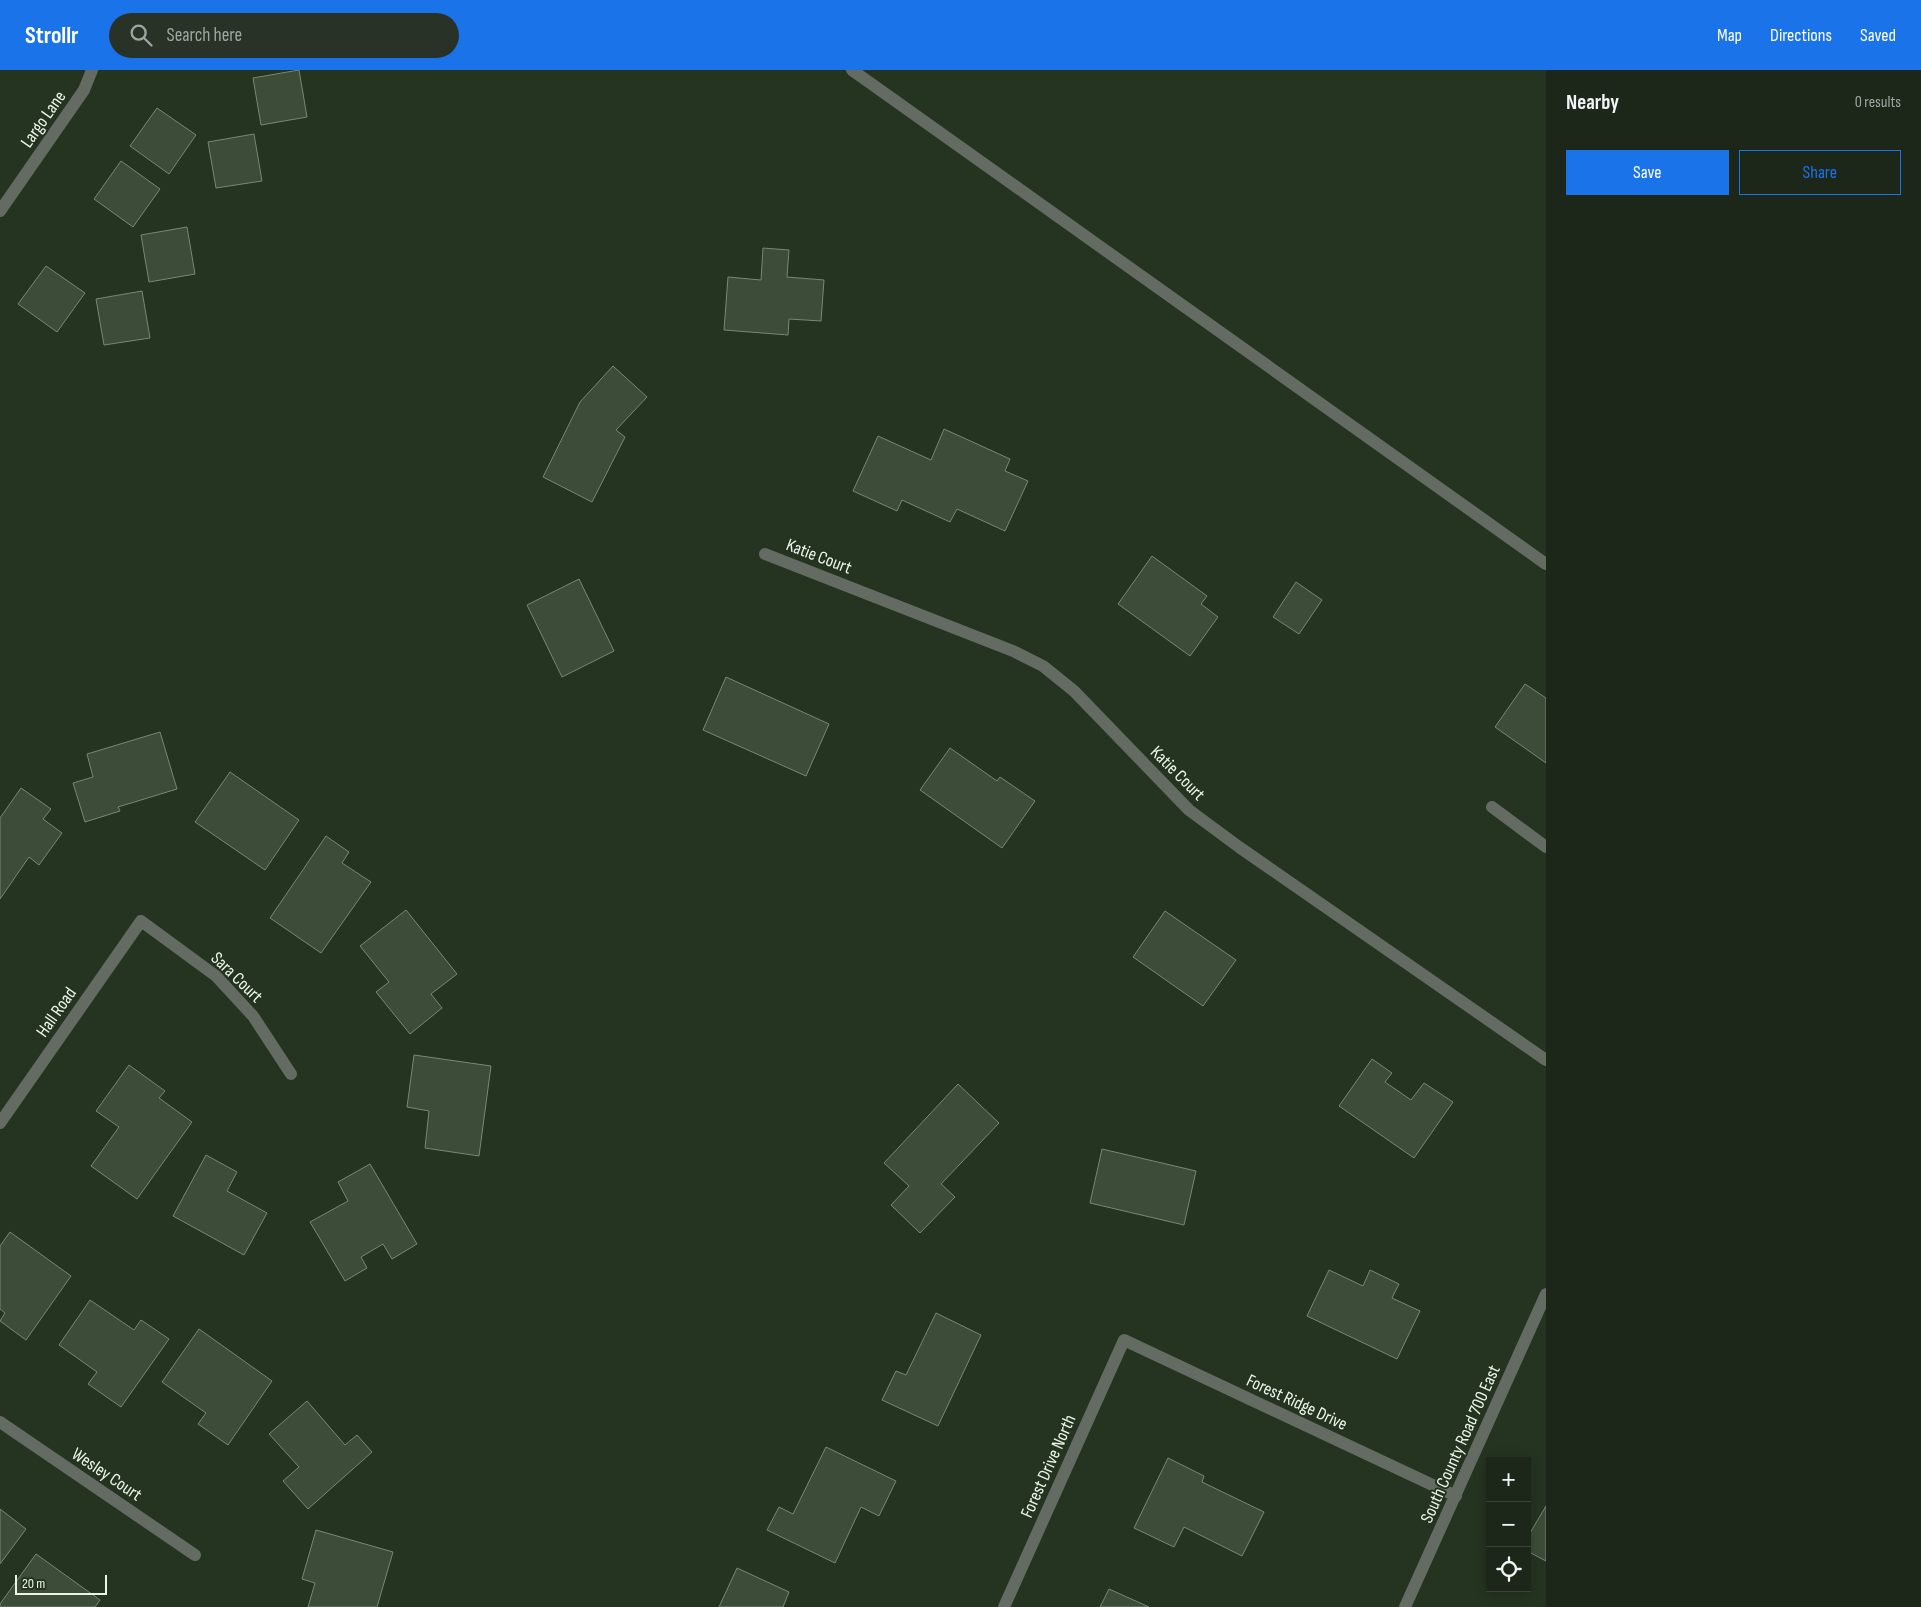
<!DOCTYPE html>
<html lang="en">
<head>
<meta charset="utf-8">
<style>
	:root { --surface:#1c2619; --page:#293226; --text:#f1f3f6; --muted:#a0a5a2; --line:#3a4338; --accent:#1a73e8 }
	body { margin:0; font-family:"Sofia Sans Condensed",sans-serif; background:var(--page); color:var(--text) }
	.controls { position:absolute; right:15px; bottom:15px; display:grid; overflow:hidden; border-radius:0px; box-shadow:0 2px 12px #0003 }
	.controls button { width:45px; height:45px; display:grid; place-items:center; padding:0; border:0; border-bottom:1px solid var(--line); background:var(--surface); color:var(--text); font:25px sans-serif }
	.scale { position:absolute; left:15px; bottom:12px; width:92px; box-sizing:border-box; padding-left:5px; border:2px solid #ebf4e9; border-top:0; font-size:14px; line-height:18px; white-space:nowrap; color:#ebf4e9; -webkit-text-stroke:4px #253321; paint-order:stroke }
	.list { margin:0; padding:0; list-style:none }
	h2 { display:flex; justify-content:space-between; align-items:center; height:65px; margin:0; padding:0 20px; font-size:21px }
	h2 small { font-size:16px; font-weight:400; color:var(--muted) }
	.actions { display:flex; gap:10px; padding:15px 20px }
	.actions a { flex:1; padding:11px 0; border:1px solid var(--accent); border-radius:0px; text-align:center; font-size:18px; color:var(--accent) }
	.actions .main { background:var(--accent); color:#fff }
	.icon { flex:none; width:28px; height:28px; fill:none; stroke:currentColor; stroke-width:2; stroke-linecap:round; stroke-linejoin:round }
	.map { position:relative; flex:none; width:1546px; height:1537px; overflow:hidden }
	header { display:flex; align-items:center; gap:30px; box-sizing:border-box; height:70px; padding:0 25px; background:var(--accent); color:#fff }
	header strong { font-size:24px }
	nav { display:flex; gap:28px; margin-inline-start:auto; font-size:18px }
	.search { width:350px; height:45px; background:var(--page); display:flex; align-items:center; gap:12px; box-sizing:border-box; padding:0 18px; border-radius:28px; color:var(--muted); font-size:19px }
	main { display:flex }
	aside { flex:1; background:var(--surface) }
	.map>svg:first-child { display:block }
	.building { fill:#3d4c39; stroke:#778873 }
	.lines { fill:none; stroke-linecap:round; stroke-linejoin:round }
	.lane { stroke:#646b62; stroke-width:12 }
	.street { stroke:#646b62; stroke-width:12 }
	.labels { text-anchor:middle; stroke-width:4; stroke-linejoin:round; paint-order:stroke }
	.street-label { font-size:18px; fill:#ebf4e9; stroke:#253321 }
</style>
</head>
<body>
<header>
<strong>Strollr</strong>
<div class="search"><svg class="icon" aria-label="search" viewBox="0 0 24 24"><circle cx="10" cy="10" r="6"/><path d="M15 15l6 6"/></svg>Search here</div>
<nav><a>Map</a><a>Directions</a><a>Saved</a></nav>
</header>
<main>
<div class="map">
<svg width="1546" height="1537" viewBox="0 0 1546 1537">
	<rect width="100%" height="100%" fill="#253321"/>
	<g class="building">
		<path d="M 299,0 L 307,47 L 261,55 L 253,8 Z"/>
		<path d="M 157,38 L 196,65 L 169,104 L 130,76 Z"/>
		<path d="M 254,64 L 262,111 L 216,118 L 208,72 Z"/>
		<path d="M 121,91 L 160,119 L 133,157 L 94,129 Z"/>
		<path d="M 187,157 L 195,204 L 149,212 L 141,165 Z"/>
		<path d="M 763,178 L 789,180 L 787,207 L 824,210 L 821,251 L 789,249 L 788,265 L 724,260 L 728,207 L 761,210 Z"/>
		<path d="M 46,196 L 85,223 L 57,262 L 18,234 Z"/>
		<path d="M 142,221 L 150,268 L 104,275 L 96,229 Z"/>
		<path d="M 613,296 L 647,327 L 616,360 L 625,367 L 592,432 L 543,407 L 580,332 Z"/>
		<path d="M 944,359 L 1010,389 L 1005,401 L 1028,411 L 1005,461 L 957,439 L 950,452 L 902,430 L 897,441 L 853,421 L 878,366 L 931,390 Z"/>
		<path d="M 1152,486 L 1207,526 L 1201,534 L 1218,547 L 1190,586 L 1118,534 Z"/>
		<path d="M 579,509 L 614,581 L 562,607 L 527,535 Z"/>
		<path d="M 1296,512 L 1322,530 L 1299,564 L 1273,547 Z"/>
		<path d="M 726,607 L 829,654 L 806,706 L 703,660 Z"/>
		<path d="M 1525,614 L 1546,628 L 1546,693 L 1495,657 Z"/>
		<path d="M 160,662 L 177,719 L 118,737 L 120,741 L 85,752 L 73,713 L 93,707 L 87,684 Z"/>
		<path d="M 950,678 L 997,711 L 1000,707 L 1035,731 L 1002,778 L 920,720 Z"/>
		<path d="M 230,702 L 299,750 L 265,800 L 195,752 Z"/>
		<path d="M 21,718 L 51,739 L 43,749 L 62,763 L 39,795 L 29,787 L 0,829 L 0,748 Z"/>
		<path d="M 326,766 L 349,782 L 342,793 L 371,812 L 321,883 L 270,848 Z"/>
		<path d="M 406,840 L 457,904 L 431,924 L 442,938 L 410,964 L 376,922 L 389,912 L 360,876 Z"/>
		<path d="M 1165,841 L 1236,890 L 1203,936 L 1133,887 Z"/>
		<path d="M 414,985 L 491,996 L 479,1086 L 425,1078 L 429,1041 L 407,1037 Z"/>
		<path d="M 1372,989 L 1392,1003 L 1385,1012 L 1411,1030 L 1424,1013 L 1453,1032 L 1414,1088 L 1339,1036 Z"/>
		<path d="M 129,995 L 165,1021 L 159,1028 L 192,1052 L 137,1129 L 91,1096 L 119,1057 L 96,1041 Z"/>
		<path d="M 958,1014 L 999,1053 L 941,1114 L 955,1127 L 920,1163 L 891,1135 L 909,1116 L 884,1093 Z"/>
		<path d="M 1102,1079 L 1196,1101 L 1184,1155 L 1090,1133 Z"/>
		<path d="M 206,1085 L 237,1102 L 227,1121 L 267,1143 L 244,1185 L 173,1146 Z"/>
		<path d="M 370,1094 L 417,1174 L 392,1189 L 383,1174 L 361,1187 L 367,1198 L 345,1211 L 310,1152 L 348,1131 L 338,1112 Z"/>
		<path d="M 10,1162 L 71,1206 L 26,1270 L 0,1251 L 5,1243 L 0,1239 L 0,1176 Z"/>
		<path d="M 1329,1200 L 1363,1216 L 1370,1200 L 1399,1214 L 1392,1228 L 1420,1241 L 1397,1289 L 1307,1246 Z"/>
		<path d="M 90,1230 L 134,1260 L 141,1250 L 169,1269 L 121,1337 L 88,1314 L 97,1302 L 59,1275 Z"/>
		<path d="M 936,1243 L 981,1265 L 938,1356 L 882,1330 L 896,1301 L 906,1305 Z"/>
		<path d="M 199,1259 L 272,1311 L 228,1375 L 198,1354 L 206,1343 L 162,1312 Z"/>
		<path d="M 307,1331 L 345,1375 L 357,1365 L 372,1382 L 308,1439 L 283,1411 L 299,1397 L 269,1364 Z"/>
		<path d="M 826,1377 L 896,1411 L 879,1446 L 861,1437 L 835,1493 L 767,1460 L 779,1437 L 793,1444 Z"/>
		<path d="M 1168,1388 L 1204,1406 L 1202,1412 L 1264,1442 L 1242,1486 L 1184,1457 L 1174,1477 L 1134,1458 Z"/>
		<path d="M 1546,1436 L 1546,1491 L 1527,1481 L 1527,1468 Z"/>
		<path d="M 0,1439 L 26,1459 L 0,1494 Z"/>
		<path d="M 316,1460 L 393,1482 L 377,1537 L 308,1537 L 315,1513 L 302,1509 Z"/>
		<path d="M 36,1484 L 100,1530 L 95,1537 L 0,1537 L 0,1534 Z"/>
		<path d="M 737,1498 L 789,1522 L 783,1537 L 719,1537 Z"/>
		<path d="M 1109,1519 L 1149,1537 L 1100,1537 Z"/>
	</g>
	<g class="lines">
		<g class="lane">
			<path d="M 852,0 L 1546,494"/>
			<path d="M 1492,737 L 1546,777"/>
		</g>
		<g class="street">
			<path d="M 0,141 L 84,20 L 92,0"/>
			<path d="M 765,484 L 1013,581 L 1043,596 L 1074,621 L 1189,740 L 1239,777 L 1546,990"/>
			<path d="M 0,1053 L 141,851 L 216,906 L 253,946 L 291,1004"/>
			<path d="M 0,1352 L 195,1485"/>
			<path d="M 1004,1537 L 1124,1270 L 1456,1426"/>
			<path d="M 1405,1537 L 1546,1224"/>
		</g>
	</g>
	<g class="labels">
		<g class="street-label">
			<text transform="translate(43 49) rotate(-55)" y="6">Largo Lane</text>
			<text transform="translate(819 486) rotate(21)" y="6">Katie Court</text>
			<text transform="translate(1178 703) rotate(45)" y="6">Katie Court</text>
			<text transform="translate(237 907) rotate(44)" y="6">Sara Court</text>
			<text transform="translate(56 942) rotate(-55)" y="6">Hall Road</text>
			<text transform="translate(1297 1332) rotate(25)" y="6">Forest Ridge Drive</text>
			<text transform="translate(1460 1374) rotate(-66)" y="6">South County Road 700 East</text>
			<text transform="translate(1048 1396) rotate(-66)" y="6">Forest Drive North</text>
			<text transform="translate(107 1404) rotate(34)" y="6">Wesley Court</text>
		</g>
	</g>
</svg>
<div class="controls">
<button>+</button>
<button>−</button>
<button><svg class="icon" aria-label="locate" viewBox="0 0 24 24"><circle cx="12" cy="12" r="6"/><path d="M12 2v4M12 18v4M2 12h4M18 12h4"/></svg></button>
</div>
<div class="scale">20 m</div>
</div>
<aside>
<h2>Nearby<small>0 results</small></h2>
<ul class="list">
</ul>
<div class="actions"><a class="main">Save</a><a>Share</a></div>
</aside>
</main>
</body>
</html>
